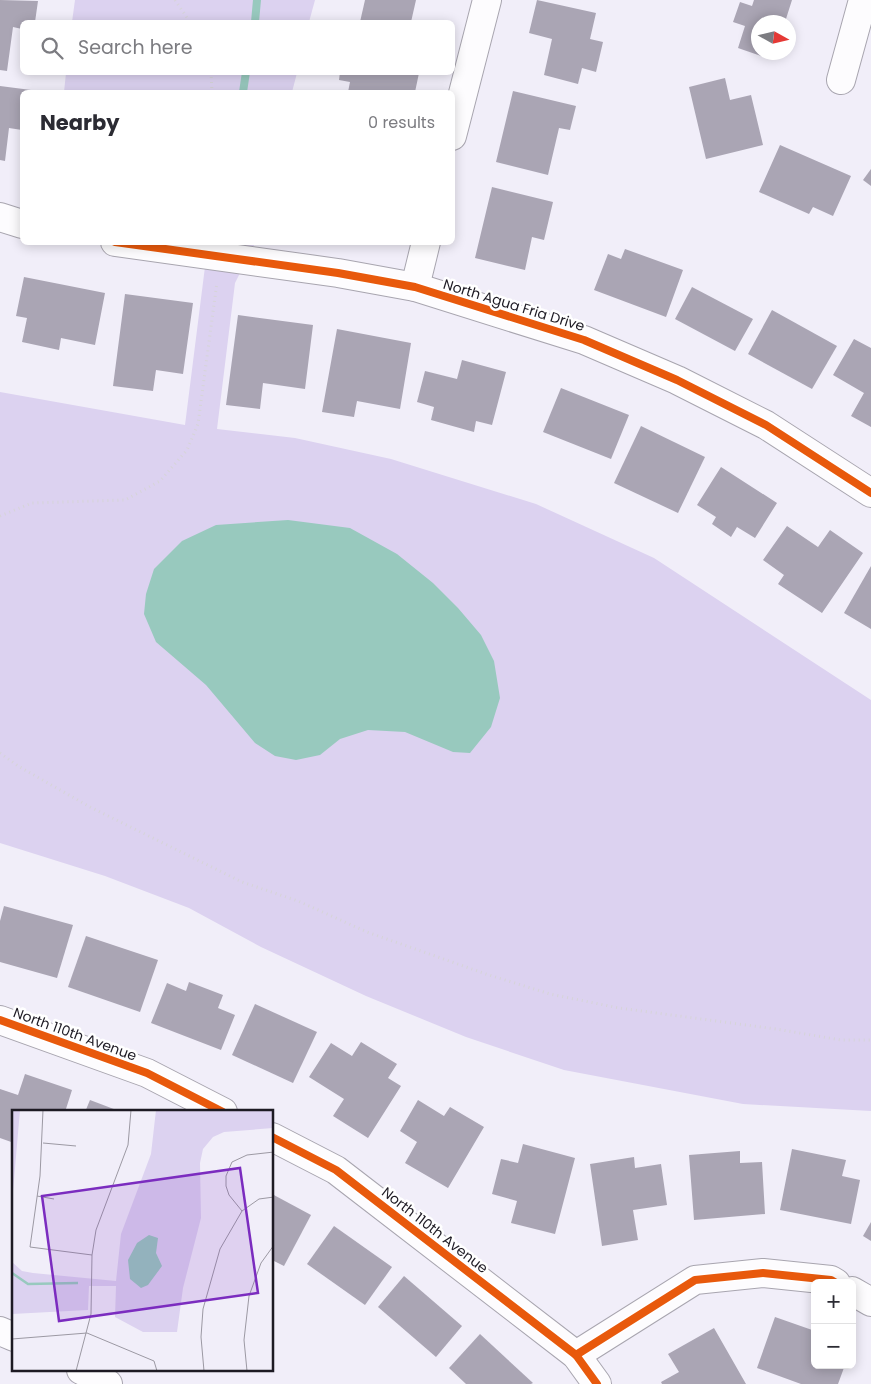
<!DOCTYPE html>
<html lang="en">
<head>
<meta charset="utf-8">
<style>
	:root { --surface:#fff; --page:#f7f7f7; --text:#2b2b33; --muted:#7c7c81; --line:#e1e1e2 }
	body { margin:0; font-family:Poppins,sans-serif; background:var(--page); color:var(--text) }
	.controls { position:absolute; right:15px; bottom:15px; display:grid; overflow:hidden; border-radius:8px; box-shadow:0 2px 12px #0003 }
	.controls button { width:45px; height:45px; display:grid; place-items:center; padding:0; border:0; border-bottom:1px solid var(--line); background:var(--surface); color:var(--text); font:25px sans-serif }
	.compass { position:absolute; left:751px; top:15px; width:45px; height:45px; border-radius:50%; background:var(--surface); box-shadow:0 2px 12px #0003; rotate:98deg }
	.list { margin:0; padding:0; list-style:none }
	h2 { display:flex; justify-content:space-between; align-items:center; height:65px; margin:0; padding:0 20px; font-size:21px }
	h2 small { font-size:16px; font-weight:400; color:var(--muted) }
	.icon { flex:none; width:28px; height:28px; fill:none; stroke:currentColor; stroke-width:2; stroke-linecap:round; stroke-linejoin:round }
	.map { position:relative; flex:none; width:871px; height:1384px; overflow:hidden }
	.search { position:absolute; background:var(--surface); box-shadow:0 2px 12px #0003; left:20px; top:20px; width:435px; height:55px; display:flex; align-items:center; gap:12px; box-sizing:border-box; padding:0 18px; border-radius:8px; color:var(--muted); font-size:19px }
	.panel { position:absolute; background:var(--surface); box-shadow:0 2px 12px #0003; left:20px; top:90px; width:435px; height:155px; border-radius:8px }
	.map>svg:first-child { display:block }
	.green { fill:#dcd2f0 }
	.water { fill:#98c9be }
	.lines { fill:none; stroke-linecap:round; stroke-linejoin:round }
	.stream { stroke:#98c9be; stroke-width:8 }
	.building { fill:#aaa5b4 }
	.minor-casing { stroke:#a8a5af; stroke-width:30 }
	.path { stroke:#d6d4d8; stroke-width:3; stroke-dasharray:1 4; stroke-linecap:butt }
	.minor { stroke:#fdfcfe; stroke-width:28 }
	.cycleway-casing { stroke:#fff; stroke-width:11 }
	.cycleway { stroke:#e8590c; stroke-width:8 }
	.labels { text-anchor:middle; stroke-width:5; stroke-linejoin:round; paint-order:stroke }
	.street-label { font-size:14px; fill:#1d1a23; stroke:#fff }
	.inset-river { fill:none; stroke:#98c9be; stroke-width:2.5 }
	.inset-road { fill:none; stroke:#9c99a3; stroke-width:1 }
	.view { fill:#7b2cbf; fill-opacity:0.15; stroke:#7b2cbf; stroke-width:2.5 }
	.inset-edge { fill:none; stroke:#1d1a23; stroke-width:2.5 }
</style>
</head>
<body>
<div class="map">
<svg width="871" height="1384" viewBox="0 0 871 1384">
	<rect width="100%" height="100%" fill="#f1eef9"/>
	<g class="green">
		<path d="M 75,0 L 315,0 L 309,22 L 72,22 Z"/>
		<path d="M 66,73 L 66,72 L 297,73 L 292,92 L 64,92 Z"/>
		<path d="M 208,243 L 255,243 L 235,283 L 217,429 L 295,438 L 391,459 L 536,504 L 654,558 L 871,700 L 871,1111 L 743,1104 L 564,1070 L 466,1037 L 366,996 L 261,947 L 189,908 L 105,876 L 0,843 L 0,392 L 185,425 Z"/>
	</g>
	<path class="water" d="M 288,520 L 350,528 L 397,554 L 433,583 L 458,608 L 481,635 L 494,661 L 500,698 L 491,727 L 470,753 L 453,752 L 405,732 L 368,730 L 340,739 L 320,755 L 296,760 L 275,756 L 255,743 L 206,685 L 156,642 L 144,614 L 146,594 L 154,569 L 182,541 L 216,525 Z"/>
	<g class="lines">
		<g class="stream">
			<path d="M 255,22 L 257,0"/>
			<path d="M 243,92 L 246,72"/>
		</g>
	</g>
	<g class="building">
		<path d="M 0,0 L 38,1 L 35,22 L 22,22 L 22,29 L 13,27 L 7,71 L 0,70 Z"/>
		<path d="M 365,0 L 416,0 L 411,22 L 360,22 Z"/>
		<path d="M 537,0 L 596,13 L 590,39 L 603,42 L 596,72 L 582,68 L 578,84 L 544,75 L 552,39 L 529,33 Z"/>
		<path d="M 754,0 L 792,0 L 785,22 L 758,22 L 758,52 L 776,52 L 773,60 L 738,48 L 745,26 L 733,22 L 740,2 L 752,6 Z"/>
		<path d="M 340,72 L 416,72 L 419,73 L 415,92 L 348,92 L 350,82 L 339,80 Z"/>
		<path d="M 725,78 L 730,100 L 751,95 L 763,145 L 706,159 L 689,87 Z"/>
		<path d="M 0,86 L 31,90 L 31,92 L 22,92 L 22,130 L 9,128 L 5,161 L 0,160 Z"/>
		<path d="M 513,91 L 576,106 L 570,130 L 559,128 L 548,175 L 496,162 Z"/>
		<path d="M 780,145 L 851,176 L 833,216 L 813,207 L 809,214 L 759,192 Z"/>
		<path d="M 871,169 L 871,186 L 863,180 Z"/>
		<path d="M 492,187 L 553,202 L 544,240 L 532,237 L 525,270 L 475,258 Z"/>
		<path d="M 625,249 L 683,270 L 666,317 L 594,290 L 608,254 L 621,259 Z"/>
		<path d="M 24,277 L 105,293 L 95,345 L 61,338 L 59,350 L 22,342 L 27,318 L 16,316 Z"/>
		<path d="M 692,287 L 753,319 L 735,351 L 675,319 Z"/>
		<path d="M 125,294 L 193,303 L 183,374 L 156,370 L 153,391 L 113,386 Z"/>
		<path d="M 772,310 L 837,346 L 812,389 L 748,354 Z"/>
		<path d="M 238,315 L 313,325 L 305,389 L 263,383 L 260,409 L 226,405 Z"/>
		<path d="M 337,329 L 411,343 L 400,409 L 357,401 L 354,417 L 322,412 Z"/>
		<path d="M 854,339 L 871,348 L 871,427 L 851,416 L 864,393 L 833,375 Z"/>
		<path d="M 462,360 L 506,372 L 492,425 L 476,421 L 474,432 L 431,420 L 434,407 L 417,402 L 425,371 L 457,379 Z"/>
		<path d="M 561,388 L 629,415 L 611,459 L 543,432 Z"/>
		<path d="M 641,426 L 705,457 L 678,513 L 614,483 Z"/>
		<path d="M 721,467 L 777,503 L 755,538 L 737,527 L 731,537 L 712,524 L 716,517 L 697,505 Z"/>
		<path d="M 787,526 L 818,547 L 830,530 L 863,553 L 822,613 L 778,584 L 784,575 L 763,560 Z"/>
		<path d="M 871,566 L 871,629 L 844,613 Z"/>
		<path d="M 4,906 L 73,925 L 57,978 L 0,962 L 0,921 Z"/>
		<path d="M 86,936 L 158,960 L 140,1012 L 68,987 Z"/>
		<path d="M 189,982 L 223,995 L 218,1008 L 235,1015 L 221,1050 L 151,1023 L 167,983 L 186,991 Z"/>
		<path d="M 255,1004 L 317,1032 L 293,1083 L 232,1055 Z"/>
		<path d="M 361,1042 L 397,1064 L 388,1078 L 401,1086 L 368,1138 L 333,1116 L 344,1099 L 309,1077 L 331,1043 L 352,1056 Z"/>
		<path d="M 25,1074 L 72,1090 L 65,1112 L 14,1112 L 14,1143 L 0,1138 L 0,1089 L 18,1095 Z"/>
		<path d="M 90,1100 L 119,1111 L 119,1112 L 85,1112 Z"/>
		<path d="M 418,1100 L 444,1116 L 450,1107 L 484,1127 L 448,1188 L 405,1163 L 417,1142 L 400,1131 Z"/>
		<path d="M 523,1144 L 575,1158 L 555,1234 L 511,1223 L 517,1201 L 492,1194 L 501,1159 L 518,1163 Z"/>
		<path d="M 792,1149 L 846,1160 L 842,1176 L 860,1180 L 851,1224 L 780,1210 Z"/>
		<path d="M 740,1151 L 740,1163 L 762,1162 L 765,1214 L 694,1220 L 689,1155 Z"/>
		<path d="M 634,1157 L 635,1168 L 661,1164 L 667,1205 L 633,1210 L 638,1240 L 602,1246 L 590,1164 Z"/>
		<path d="M 272,1194 L 311,1215 L 284,1266 L 272,1260 Z"/>
		<path d="M 871,1222 L 871,1241 L 863,1236 Z"/>
		<path d="M 334,1226 L 392,1267 L 365,1305 L 307,1264 Z"/>
		<path d="M 404,1276 L 462,1326 L 436,1357 L 378,1307 Z"/>
		<path d="M 775,1317 L 815,1331 L 815,1365 L 845,1365 L 838,1384 L 801,1384 L 757,1368 Z"/>
		<path d="M 714,1328 L 746,1384 L 662,1384 L 661,1382 L 679,1372 L 668,1354 Z"/>
		<path d="M 480,1334 L 533,1383 L 531,1384 L 466,1384 L 449,1368 Z"/>
	</g>
	<g class="lines">
		<g class="minor-casing">
			<g id="minor">
				<path d="M 841,80 L 863,0"/>
				<path d="M 452,136 L 487,0"/>
				<path d="M 0,217 L 22,224"/>
				<path d="M 115,242 L 338,273 L 415,287 L 584,340 L 677,380 L 766,425 L 871,493"/>
				<path d="M 415,287 L 426,242"/>
				<path d="M 0,1020 L 147,1073 L 223,1112"/>
				<path d="M 272,1137 L 336,1170 L 576,1355 L 597,1384"/>
				<path d="M 852,1291 L 871,1302"/>
				<path d="M 0,1331 L 14,1337"/>
				<path d="M 576,1355 L 695,1280 L 763,1273 L 831,1280 L 836,1283"/>
				<path d="M 81,1370 L 108,1384"/>
			</g>
		</g>
		<g class="path">
			<path d="M 175,0 L 190,22"/>
			<path d="M 211,72 L 212,92"/>
			<path d="M 0,516 L 32,503 L 125,500 L 160,481 L 187,450 L 198,424 L 217,282"/>
			<path d="M 0,753 L 18,766 L 90,807 L 242,882 L 298,901 L 367,932 L 486,974 L 550,994 L 619,1008 L 776,1029 L 841,1040 L 871,1040"/>
		</g>
		<use href="#minor" class="minor"/>
		<g class="cycleway-casing">
			<g id="cycleway">
				<path d="M 115,242 L 338,273 L 415,287 L 584,340 L 677,380 L 766,425 L 871,493"/>
				<path d="M 0,1020 L 147,1073 L 223,1112"/>
				<path d="M 272,1137 L 336,1170 L 576,1355 L 597,1384"/>
				<path d="M 576,1355 L 695,1280 L 763,1273 L 831,1280 L 836,1283"/>
			</g>
		</g>
		<use href="#cycleway" class="cycleway"/>
	</g>
	<g class="labels">
		<g class="street-label">
			<text transform="translate(514 305) rotate(17)" y="5">North Agua Fria Drive</text>
			<text transform="translate(75 1034) rotate(20)" y="5">North 110th Avenue</text>
			<text transform="translate(435 1230) rotate(38)" y="5">North 110th Avenue</text>
		</g>
	</g>
	<g transform="translate(12 1110)">
		<rect width="261" height="261" fill="#f1eef9"/>
		<path d="M 0,0 L 8,0 L 0,93 ZM 144,0 L 261,0 L 261,18 L 212,22 L 201,27 L 191,39 L 188,53 L 189,108 L 171,178 L 165,222 L 131,222 L 103,207 L 104,176 L 77,176 L 76,200 L 0,204 L 0,152 L 10,161 L 21,163 L 104,171 L 109,124 L 139,44 Z" fill="#dcd2f0"/>
		<path d="M 137,125 L 146,128 L 144,143 L 150,156 L 136,175 L 129,178 L 118,169 L 116,150 L 125,133 Z" fill="#98c9be"/>
		<path class="inset-river" d="M 0,163 L 16,174 L 66,173"/>
		<path class="inset-road" d="M 31,0 L 28,66 L 18,137 L 80,145M 31,33 L 64,36M 25,86 L 42,89M 230,101 L 217,85 L 214,76 L 214,66 L 220,52 L 235,45 L 262,42M 0,229 L 75,223 L 142,251 L 145,261M 64,261 L 79,204 L 80,145 L 84,120 L 116,35 L 119,0M 192,261 L 189,227 L 191,199 L 208,139 L 230,101 L 247,89 L 262,87M 235,261 L 232,230 L 237,186 L 249,153 L 262,135"/>
		<path class="view" d="M 228,58 L 246,183 L 47,211 L 30,86 Z"/>
		<rect width="261" height="261" class="inset-edge"/>
	</g>
</svg>
<div class="controls">
<button>+</button>
<button>−</button>
</div>
<svg class="compass" viewBox="-18 -18 36 36"><path d="M0-13l5 13h-10z" fill="#e53935"/><path d="M0 13l5-13h-10z" fill="#7c7c81"/></svg>
<div class="search"><svg class="icon" aria-label="search" viewBox="0 0 24 24"><circle cx="10" cy="10" r="6"/><path d="M15 15l6 6"/></svg>Search here</div>
<section class="panel">
<h2>Nearby<small>0 results</small></h2>
<ul class="list">
</ul>
</section>
</div>
</body>
</html>
